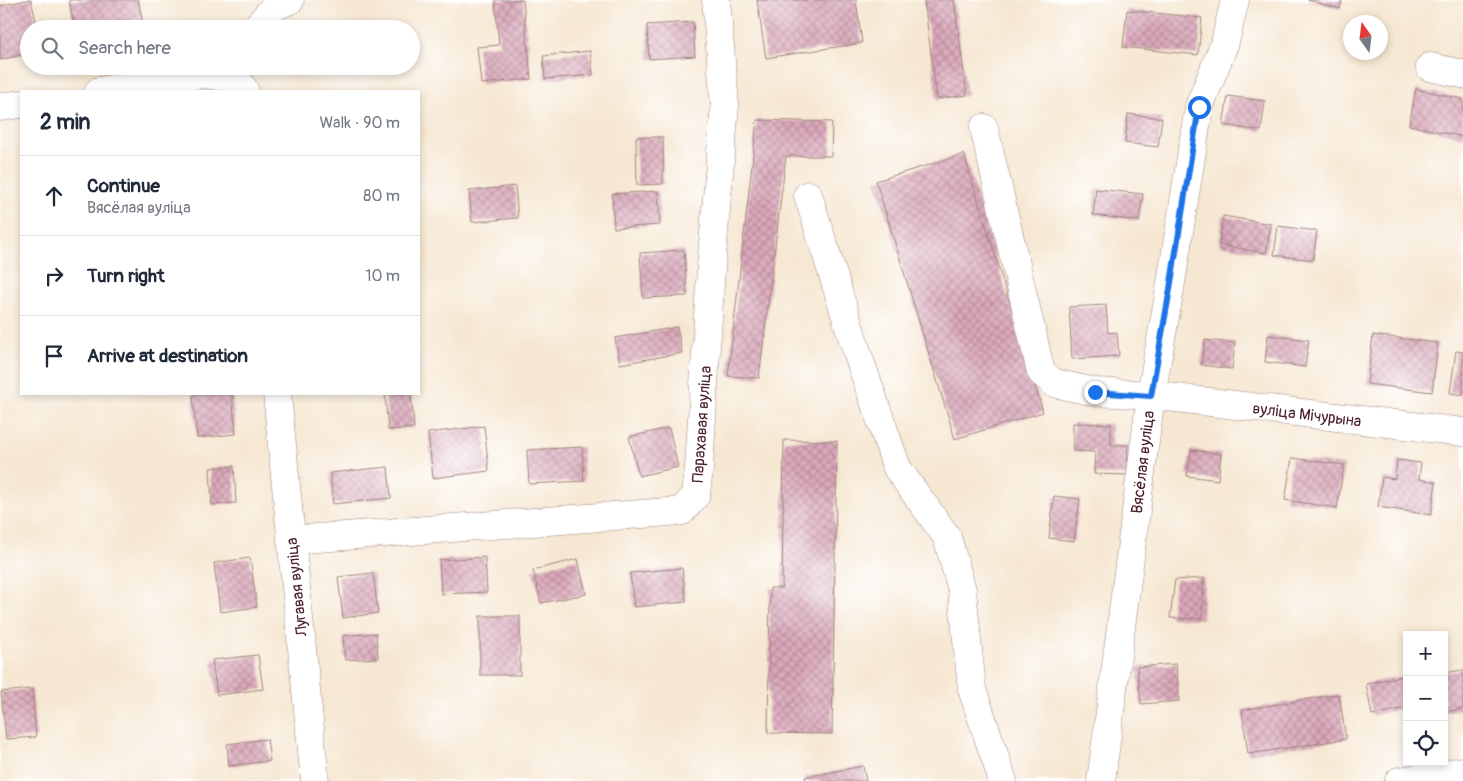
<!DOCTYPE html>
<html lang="en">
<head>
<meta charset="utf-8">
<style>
	:root { --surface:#fff; --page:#f6f6f7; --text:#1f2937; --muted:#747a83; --line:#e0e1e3 }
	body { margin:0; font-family:Pangolin,sans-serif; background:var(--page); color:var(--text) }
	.controls { position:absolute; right:15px; bottom:15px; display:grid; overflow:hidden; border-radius:0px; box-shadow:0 2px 8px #0003 }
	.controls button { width:45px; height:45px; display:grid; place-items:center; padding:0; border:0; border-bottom:1px solid var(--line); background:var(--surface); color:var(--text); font:25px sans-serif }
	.compass { position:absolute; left:1343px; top:15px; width:45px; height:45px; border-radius:50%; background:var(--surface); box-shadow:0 2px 8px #0003; rotate:346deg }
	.stop { position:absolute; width:15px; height:15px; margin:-11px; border:4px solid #1a73e8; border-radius:50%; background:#fff }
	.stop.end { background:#1a73e8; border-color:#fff; box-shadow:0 1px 5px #0008 }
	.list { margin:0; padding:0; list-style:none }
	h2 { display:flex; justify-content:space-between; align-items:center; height:65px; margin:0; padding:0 20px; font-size:21px }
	h2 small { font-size:16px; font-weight:400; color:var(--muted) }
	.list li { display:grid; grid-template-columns:32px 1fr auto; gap:15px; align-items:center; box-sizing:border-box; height:80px; padding:0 20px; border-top:1px solid var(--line) }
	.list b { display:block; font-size:19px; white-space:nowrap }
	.list p { margin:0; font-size:16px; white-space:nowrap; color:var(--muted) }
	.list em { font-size:16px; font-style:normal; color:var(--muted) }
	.icon { flex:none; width:28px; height:28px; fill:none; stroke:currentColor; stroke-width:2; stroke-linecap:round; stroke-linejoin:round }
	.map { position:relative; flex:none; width:1463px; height:781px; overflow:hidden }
	.search { position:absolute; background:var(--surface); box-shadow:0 2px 8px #0003; left:20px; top:20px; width:400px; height:55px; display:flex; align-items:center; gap:12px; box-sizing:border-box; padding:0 18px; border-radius:28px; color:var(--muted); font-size:19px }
	.panel { position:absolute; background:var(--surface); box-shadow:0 2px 8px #0003; left:20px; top:90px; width:400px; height:305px; border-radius:0px }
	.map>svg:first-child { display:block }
	.building { fill:url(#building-cross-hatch) }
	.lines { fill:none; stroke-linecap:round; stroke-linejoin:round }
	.minor-casing { stroke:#a0837e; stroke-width:29 }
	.minor { stroke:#fff; stroke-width:28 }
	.route { stroke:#1a73e8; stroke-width:6 }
	.labels { text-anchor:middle; stroke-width:4; stroke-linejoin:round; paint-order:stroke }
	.street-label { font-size:16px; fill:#4a1f2b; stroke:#fff }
</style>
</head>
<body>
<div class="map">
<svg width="1463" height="781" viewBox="0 0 1463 781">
	<defs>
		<pattern id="building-cross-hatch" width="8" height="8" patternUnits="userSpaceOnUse" patternTransform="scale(1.25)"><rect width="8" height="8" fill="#dba9bb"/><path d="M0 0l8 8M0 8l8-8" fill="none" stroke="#b48998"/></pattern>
	</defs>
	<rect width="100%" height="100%" fill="#fff"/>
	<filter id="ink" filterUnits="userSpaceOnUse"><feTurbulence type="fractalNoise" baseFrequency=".02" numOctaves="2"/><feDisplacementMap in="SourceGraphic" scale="10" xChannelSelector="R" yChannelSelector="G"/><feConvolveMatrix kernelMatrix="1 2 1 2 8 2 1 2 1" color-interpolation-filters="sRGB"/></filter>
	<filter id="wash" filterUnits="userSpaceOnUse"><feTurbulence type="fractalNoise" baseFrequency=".0096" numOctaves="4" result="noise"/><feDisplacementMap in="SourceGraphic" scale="20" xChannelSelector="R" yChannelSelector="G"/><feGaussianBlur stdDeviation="1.12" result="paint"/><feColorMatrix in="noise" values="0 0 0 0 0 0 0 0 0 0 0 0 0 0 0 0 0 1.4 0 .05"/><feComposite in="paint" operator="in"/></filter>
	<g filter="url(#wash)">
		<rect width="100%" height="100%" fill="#f6e7d2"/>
		<g id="blocks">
			<g class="building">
				<path d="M 25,0 L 31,0 L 38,29 L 29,29 L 29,53 L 0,60 L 0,6 Z"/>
				<path d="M 69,0 L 138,0 L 143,23 L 119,29 L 75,29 Z"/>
				<path d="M 495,0 L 523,0 L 531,79 L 481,84 L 477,47 L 499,45 Z"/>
				<path d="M 757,0 L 856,0 L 862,43 L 766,58 Z"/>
				<path d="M 924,0 L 954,0 L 967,95 L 937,99 Z"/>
				<path d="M 1308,0 L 1342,0 L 1340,9 Z"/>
				<path d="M 1127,10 L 1202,18 L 1198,55 L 1123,47 Z"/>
				<path d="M 693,22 L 695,56 L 649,59 L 647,25 Z"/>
				<path d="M 590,51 L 593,75 L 545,79 L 543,56 Z"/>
				<path d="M 1416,89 L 1463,99 L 1463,137 L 1409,125 Z"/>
				<path d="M 1228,96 L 1265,101 L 1261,131 L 1223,125 Z"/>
				<path d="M 1128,114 L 1162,118 L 1158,147 L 1125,143 Z"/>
				<path d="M 757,120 L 832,122 L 831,156 L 786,156 L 759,378 L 728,376 Z"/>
				<path d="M 636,137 L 663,137 L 663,184 L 637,185 Z"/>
				<path d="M 964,154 L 1043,412 L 955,439 L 876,181 Z"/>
				<path d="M 515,186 L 518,218 L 472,222 L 469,191 Z"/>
				<path d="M 1096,189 L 1143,194 L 1139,221 L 1093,215 Z"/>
				<path d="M 658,191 L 660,225 L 614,228 L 612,194 Z"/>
				<path d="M 1223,216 L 1271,224 L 1266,253 L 1219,245 Z"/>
				<path d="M 1278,226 L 1317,231 L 1313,260 L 1274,255 Z"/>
				<path d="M 684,250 L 687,296 L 643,298 L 640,253 Z"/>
				<path d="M 1106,305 L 1108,333 L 1117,332 L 1119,356 L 1072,359 L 1069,307 Z"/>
				<path d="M 677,327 L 682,353 L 620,364 L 615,338 Z"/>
				<path d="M 1268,335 L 1309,340 L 1305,367 L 1265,362 Z"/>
				<path d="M 1373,335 L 1438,343 L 1432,392 L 1367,384 Z"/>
				<path d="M 1205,340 L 1235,343 L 1232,369 L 1201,365 Z"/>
				<path d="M 1456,351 L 1463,352 L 1463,395 L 1450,393 Z"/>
				<path d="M 213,394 L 232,394 L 236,434 L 197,438 L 193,395 Z"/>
				<path d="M 385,394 L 411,394 L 414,428 L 388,430 Z"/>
				<path d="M 1073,423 L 1111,424 L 1111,445 L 1128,445 L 1127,475 L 1094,474 L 1095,452 L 1073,451 Z"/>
				<path d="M 484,426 L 489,471 L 433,478 L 428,433 Z"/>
				<path d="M 669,428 L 678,467 L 639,476 L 629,437 Z"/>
				<path d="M 784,440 L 837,441 L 832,734 L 768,733 L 770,588 L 782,588 Z"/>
				<path d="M 582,447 L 584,481 L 529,484 L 527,450 Z"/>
				<path d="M 1191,450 L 1221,454 L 1218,480 L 1187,476 Z"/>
				<path d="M 1292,458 L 1344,465 L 1337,508 L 1285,500 Z"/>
				<path d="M 1397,460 L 1421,463 L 1419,479 L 1436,482 L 1431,515 L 1378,507 L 1382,477 L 1395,479 Z"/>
				<path d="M 234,466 L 236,503 L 212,505 L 210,468 Z"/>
				<path d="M 388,467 L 391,498 L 333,504 L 330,473 Z"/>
				<path d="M 1054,496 L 1080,499 L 1074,541 L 1049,538 Z"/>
				<path d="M 485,557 L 487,592 L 441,594 L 439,560 Z"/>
				<path d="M 250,558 L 257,607 L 220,612 L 214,563 Z"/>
				<path d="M 578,559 L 586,594 L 541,603 L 533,570 Z"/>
				<path d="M 682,568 L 686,602 L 634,607 L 630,573 Z"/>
				<path d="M 373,573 L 378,613 L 343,618 L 338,577 Z"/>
				<path d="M 1204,578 L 1202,619 L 1170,618 L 1175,580 Z"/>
				<rect x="480" y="616" width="40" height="59"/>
				<path d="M 376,633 L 378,658 L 345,660 L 343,636 Z"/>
				<path d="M 258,655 L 263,689 L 217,695 L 212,660 Z"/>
				<path d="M 1176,664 L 1179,701 L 1141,704 L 1137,667 Z"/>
				<path d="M 1463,670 L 1463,709 L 1444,712 L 1444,673 Z"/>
				<path d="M 1407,675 L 1407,708 L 1372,715 L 1366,684 Z"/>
				<path d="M 32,689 L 36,737 L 6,739 L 1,692 Z"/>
				<path d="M 1339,694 L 1346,739 L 1248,754 L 1242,710 Z"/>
				<path d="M 267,739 L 270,761 L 229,766 L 227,744 Z"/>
				<path d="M 863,766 L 866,781 L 806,781 L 805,777 Z"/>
			</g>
		</g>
	</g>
	<g filter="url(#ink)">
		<use href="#blocks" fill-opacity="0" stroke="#a0837e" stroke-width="1"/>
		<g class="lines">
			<g class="minor-casing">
				<g id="minor">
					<path d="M 255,29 L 275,6 L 290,0"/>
					<path d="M 1430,67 L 1463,74"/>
					<path d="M 99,91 L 204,74 L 237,79 L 245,91"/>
					<path d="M 0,107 L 21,104"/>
					<path d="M 984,128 L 1041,372 L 1054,383 L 1095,392 L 1151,395 L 1463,432"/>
					<path d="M 808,195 L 857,352 L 897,468 L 947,537 L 962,590 L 972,689 L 1003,781"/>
					<path d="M 277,394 L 315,781"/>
					<path d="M 291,540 L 682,511 L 696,495 L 699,468 L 711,267 L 725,105 L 716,0"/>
					<path d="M 1101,781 L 1151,395 L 1170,289 L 1199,107 L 1225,42 L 1235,0"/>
					<path d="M 1399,781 L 1463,771"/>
				</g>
			</g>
			<use href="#minor" class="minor"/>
		</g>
	</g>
	<g class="lines" filter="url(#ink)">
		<path class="route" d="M 1095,392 L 1151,396 L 1170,289 L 1199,107"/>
	</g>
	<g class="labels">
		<g class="street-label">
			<text transform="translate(1307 414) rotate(7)" y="6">вуліца Мічурына</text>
			<text transform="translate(701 424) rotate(-86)" y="6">Парахавая вуліца</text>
			<text transform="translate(1142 462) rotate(-83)" y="6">Вясёлая вуліца</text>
			<text transform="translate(296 587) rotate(-96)" y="6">Лугавая вуліца</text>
		</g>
	</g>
</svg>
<div class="controls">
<button>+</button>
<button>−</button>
<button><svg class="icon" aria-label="locate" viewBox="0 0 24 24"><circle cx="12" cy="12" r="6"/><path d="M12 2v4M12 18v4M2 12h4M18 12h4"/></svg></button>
</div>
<svg class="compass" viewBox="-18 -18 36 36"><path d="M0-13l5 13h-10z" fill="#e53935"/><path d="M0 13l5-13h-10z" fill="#747a83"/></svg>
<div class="stop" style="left:1199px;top:107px"></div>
<div class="stop end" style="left:1095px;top:392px"></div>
<div class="search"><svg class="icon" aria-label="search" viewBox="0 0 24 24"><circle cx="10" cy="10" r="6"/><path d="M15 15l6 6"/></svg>Search here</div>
<section class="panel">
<h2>2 min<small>Walk · 90 m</small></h2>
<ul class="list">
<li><svg class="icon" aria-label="ahead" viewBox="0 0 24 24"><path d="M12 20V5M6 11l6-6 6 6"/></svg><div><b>Continue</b><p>Вясёлая вуліца</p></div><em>80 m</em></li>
<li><svg class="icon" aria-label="right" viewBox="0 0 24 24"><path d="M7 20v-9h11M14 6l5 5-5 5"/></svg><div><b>Turn right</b></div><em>10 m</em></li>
<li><svg class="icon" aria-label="arrive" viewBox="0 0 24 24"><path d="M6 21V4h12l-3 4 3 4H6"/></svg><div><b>Arrive at destination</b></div></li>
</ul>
</section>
</div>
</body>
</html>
